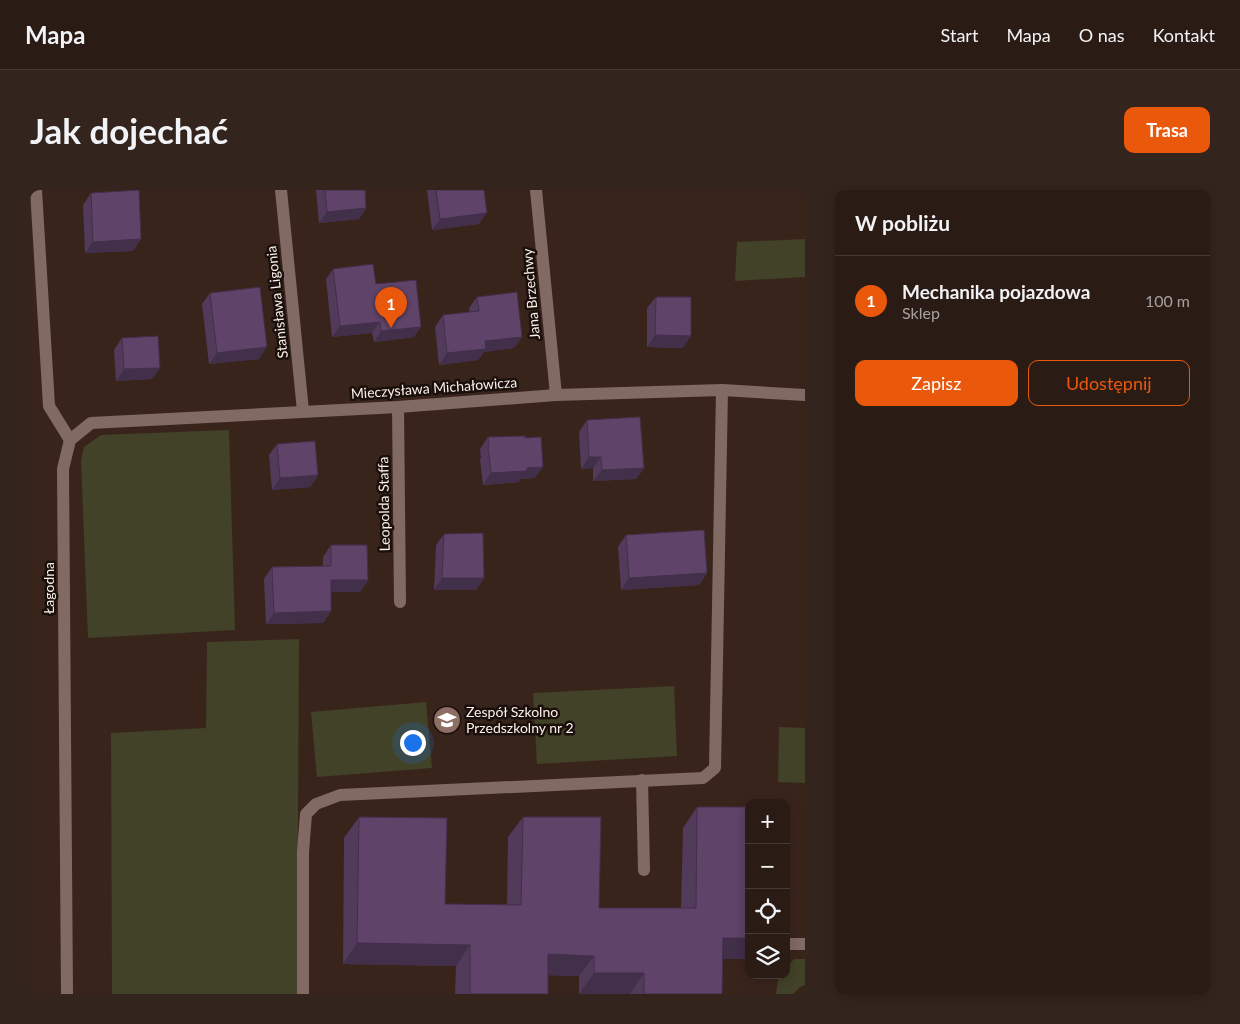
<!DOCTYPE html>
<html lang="pl">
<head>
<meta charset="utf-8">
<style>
	:root { --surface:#2b1b15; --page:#33241e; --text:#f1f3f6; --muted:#a6a1a0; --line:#473934; --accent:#ea580c }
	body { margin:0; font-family:Lato,sans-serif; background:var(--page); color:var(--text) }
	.controls { position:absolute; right:15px; bottom:15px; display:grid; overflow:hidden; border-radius:10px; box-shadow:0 2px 12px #0003 }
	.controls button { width:45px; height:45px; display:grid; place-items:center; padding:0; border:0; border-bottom:1px solid var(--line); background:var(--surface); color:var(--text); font:25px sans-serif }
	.you { position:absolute; left:382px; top:552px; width:18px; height:18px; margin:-12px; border:4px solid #fff; border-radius:50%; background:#1a73e8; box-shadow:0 0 0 8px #1a73e833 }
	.badge { display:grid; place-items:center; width:32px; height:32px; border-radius:50%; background:var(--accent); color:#fff; font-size:16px; font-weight:700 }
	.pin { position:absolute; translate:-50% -41px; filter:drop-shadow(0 1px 2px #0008) }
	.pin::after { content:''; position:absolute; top:26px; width:18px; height:15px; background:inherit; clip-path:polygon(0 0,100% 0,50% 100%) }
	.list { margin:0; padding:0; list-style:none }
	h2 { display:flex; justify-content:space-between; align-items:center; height:65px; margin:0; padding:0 20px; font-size:21px }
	h2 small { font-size:16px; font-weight:400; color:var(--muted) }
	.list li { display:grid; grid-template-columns:32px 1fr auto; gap:15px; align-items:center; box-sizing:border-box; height:90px; padding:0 20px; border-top:1px solid var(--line) }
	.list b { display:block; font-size:19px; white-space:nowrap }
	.list p { margin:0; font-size:16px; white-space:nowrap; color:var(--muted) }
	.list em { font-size:16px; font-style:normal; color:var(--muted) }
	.actions { display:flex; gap:10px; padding:15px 20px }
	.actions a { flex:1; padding:11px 0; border:1px solid var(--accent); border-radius:10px; text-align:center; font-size:18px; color:var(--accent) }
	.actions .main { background:var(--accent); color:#fff }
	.icon { flex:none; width:28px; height:28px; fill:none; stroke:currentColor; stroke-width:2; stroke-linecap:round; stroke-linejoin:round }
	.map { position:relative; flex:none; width:775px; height:804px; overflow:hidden; border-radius:10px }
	header { display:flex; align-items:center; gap:30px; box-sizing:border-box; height:70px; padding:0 25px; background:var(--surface); border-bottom:1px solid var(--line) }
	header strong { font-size:24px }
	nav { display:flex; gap:28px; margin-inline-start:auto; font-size:18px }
	.intro { display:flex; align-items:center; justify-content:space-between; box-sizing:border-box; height:120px; padding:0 30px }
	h1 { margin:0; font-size:35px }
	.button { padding:12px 22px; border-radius:10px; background:var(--accent); color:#fff; font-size:18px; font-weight:700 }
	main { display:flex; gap:30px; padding:0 30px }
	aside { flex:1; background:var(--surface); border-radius:10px; box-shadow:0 2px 12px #0003 }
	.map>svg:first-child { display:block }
	.green { fill:#414227 }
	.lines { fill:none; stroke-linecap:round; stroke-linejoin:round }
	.minor { stroke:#826a64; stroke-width:12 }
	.wall { fill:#523a5a }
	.shaded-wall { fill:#422f4a }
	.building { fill:#5f4369; stroke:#422f4a }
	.labels { text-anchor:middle; stroke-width:5; stroke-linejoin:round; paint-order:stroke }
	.street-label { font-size:14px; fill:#feefea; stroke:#19100c }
	.poi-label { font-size:14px; fill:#feefea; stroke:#19100c; text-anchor:start }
</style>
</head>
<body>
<header>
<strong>Mapa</strong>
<nav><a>Start</a><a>Mapa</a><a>O nas</a><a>Kontakt</a></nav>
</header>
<div class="intro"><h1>Jak dojechać</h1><a class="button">Trasa</a></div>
<main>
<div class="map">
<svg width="775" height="804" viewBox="0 0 775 804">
	<rect width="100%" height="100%" fill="#39241c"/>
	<g class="green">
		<path d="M 775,49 L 775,87 L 705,91 L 707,52 Z"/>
		<path d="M 199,240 L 205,440 L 58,448 L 51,270 L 54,257 L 71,245 Z"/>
		<path d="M 269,449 L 267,804 L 82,804 L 81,543 L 176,538 L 177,452 Z"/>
		<path d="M 644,496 L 647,566 L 507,574 L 503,503 Z"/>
		<path d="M 396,512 L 402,578 L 287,587 L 281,522 Z"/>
		<path d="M 749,537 L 775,538 L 775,593 L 748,592 Z"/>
		<path d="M 764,769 L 775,769 L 775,795 L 770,797 L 763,804 L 746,804 L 748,790 L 751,785 L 756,785 L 756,779 Z"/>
	</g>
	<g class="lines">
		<g class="minor">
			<path d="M 6,0 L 19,216 L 40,250 L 33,279 L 37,804"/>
			<path d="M 251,0 L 273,221"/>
			<path d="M 506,0 L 526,205"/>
			<path d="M 368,217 L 370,412"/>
			<path d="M 40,250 L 61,233 L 368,217 L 526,205 L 692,200 L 775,205"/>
			<path d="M 612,590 L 614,680"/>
			<path d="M 756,754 L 775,754"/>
			<path d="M 273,804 L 273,662 L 276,624 L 286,614 L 310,605 L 673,588 L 685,578 L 692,200"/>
		</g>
	</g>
	<g class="wall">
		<path d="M 286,0 L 335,0 L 336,18 L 329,29 L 289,33 Z"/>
		<path d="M 397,0 L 454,0 L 449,34 L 402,40 Z"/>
		<path d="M 61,3 L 111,49 L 103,61 L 55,63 L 53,15 Z"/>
		<path d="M 303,79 L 346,94 L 384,147 L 344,152 L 342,143 L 302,147 L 296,89 Z"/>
		<path d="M 180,103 L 229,169 L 179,174 L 172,114 Z"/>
		<path d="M 447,107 L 492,147 L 484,158 L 454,162 L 448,170 L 409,175 L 405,137 L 413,125 L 440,122 L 439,118 Z"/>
		<path d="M 626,107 L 653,158 L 617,157 L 617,118 Z"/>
		<path d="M 92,148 L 122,189 L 86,191 L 84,160 Z"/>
		<path d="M 557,230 L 614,278 L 606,289 L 563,291 L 563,278 L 551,279 L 549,242 Z"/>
		<path d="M 458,247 L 505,288 L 491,289 L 489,292 L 453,295 L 450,269 L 451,268 L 450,259 Z"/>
		<path d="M 247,254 L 288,285 L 280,297 L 242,300 L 239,265 Z"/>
		<path d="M 414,344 L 454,388 L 446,400 L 404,400 L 406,355 Z"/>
		<path d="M 596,345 L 677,383 L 669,395 L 591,400 L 588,357 Z"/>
		<path d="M 301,355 L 338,390 L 330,402 L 301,402 L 301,421 L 293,433 L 236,434 L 234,389 L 242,377 L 293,376 L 293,367 Z"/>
		<path d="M 667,617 L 693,769 L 692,804 L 549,804 L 549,786 L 518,785 L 518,804 L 425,804 L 426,776 L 313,774 L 314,648 L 329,627 L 415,714 L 477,715 L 478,647 L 493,627 L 569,718 L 651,718 L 653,638 Z"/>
	</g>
	<g class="shaded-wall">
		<path d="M 336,18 L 329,29 L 289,33 L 297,22 Z"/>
		<path d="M 457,23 L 449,34 L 402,40 L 410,29 Z"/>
		<path d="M 111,49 L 103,61 L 55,63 L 63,52 Z"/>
		<path d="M 350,132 L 342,143 L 302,147 L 310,136 Z"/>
		<path d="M 391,137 L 384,147 L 344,152 L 351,141 Z"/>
		<path d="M 625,145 L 661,146 L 653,158 L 617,157 Z"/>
		<path d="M 492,147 L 484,158 L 454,162 L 448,170 L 409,175 L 417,163 L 455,151 Z"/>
		<path d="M 237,157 L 229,169 L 179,174 L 187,163 Z"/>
		<path d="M 130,178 L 122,189 L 86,191 L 94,179 Z"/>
		<path d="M 559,267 L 571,267 L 563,278 L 551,279 Z"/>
		<path d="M 513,277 L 505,288 L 491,289 L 489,292 L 453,295 L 461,283 L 497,278 Z"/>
		<path d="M 614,278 L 606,289 L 563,291 L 572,280 Z"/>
		<path d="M 288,285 L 280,297 L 242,300 L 250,288 Z"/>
		<path d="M 677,383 L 669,395 L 591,400 L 599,388 Z"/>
		<path d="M 412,388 L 454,388 L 446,400 L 404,400 Z"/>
		<path d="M 301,390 L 338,390 L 330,402 L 293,402 Z"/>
		<path d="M 301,421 L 293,433 L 236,434 L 244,423 Z"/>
		<path d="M 693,748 L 719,748 L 719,769 L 678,769 Z"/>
		<path d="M 327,753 L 440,755 L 426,776 L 313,774 Z"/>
		<path d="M 518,764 L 564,766 L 549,786 L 504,785 Z"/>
		<path d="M 564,783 L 614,783 L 600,804 L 549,804 Z"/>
	</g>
	<g class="building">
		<path d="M 109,0 L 111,49 L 63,52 L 61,3 Z"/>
		<path d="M 295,0 L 335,0 L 336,18 L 297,22 Z"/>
		<path d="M 406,0 L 454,0 L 457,23 L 410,29 Z"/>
		<path d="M 343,74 L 346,94 L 386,90 L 391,137 L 351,141 L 350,132 L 310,136 L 303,79 Z"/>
		<path d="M 230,97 L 237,157 L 187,163 L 180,103 Z"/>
		<path d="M 487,102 L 492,147 L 455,151 L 456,159 L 417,163 L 413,125 L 449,121 L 447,107 Z"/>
		<path d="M 626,107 L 661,107 L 661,146 L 625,145 Z"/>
		<path d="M 128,146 L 130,178 L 94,179 L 92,148 Z"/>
		<path d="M 610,227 L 614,278 L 572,280 L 571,267 L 559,267 L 557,230 Z"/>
		<path d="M 495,246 L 495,248 L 511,247 L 513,277 L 497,278 L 497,281 L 461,283 L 458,257 L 459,257 L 458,247 Z"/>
		<path d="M 285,251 L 288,285 L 250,288 L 247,254 Z"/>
		<path d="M 674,340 L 677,383 L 599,388 L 596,345 Z"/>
		<path d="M 453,343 L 454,388 L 412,388 L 414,344 Z"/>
		<path d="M 301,355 L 337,355 L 338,390 L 301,390 L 301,421 L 244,423 L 242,377 L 301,376 Z"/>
		<path d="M 667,617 L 719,617 L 719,748 L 693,748 L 692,804 L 614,804 L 614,783 L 564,783 L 564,766 L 518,764 L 518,804 L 440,804 L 440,755 L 327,753 L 329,627 L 417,628 L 415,714 L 491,715 L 493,627 L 571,627 L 569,718 L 666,718 Z"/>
	</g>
	<defs>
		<g id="school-disc" transform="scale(1.4375)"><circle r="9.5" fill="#8d6e63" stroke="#19100c"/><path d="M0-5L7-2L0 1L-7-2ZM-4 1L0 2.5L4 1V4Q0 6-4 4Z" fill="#fff"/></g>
	</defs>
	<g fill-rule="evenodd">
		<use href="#school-disc" x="417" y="530"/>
	</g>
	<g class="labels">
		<g class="street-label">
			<text transform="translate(501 104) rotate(-95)" y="5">Jana Brzechwy</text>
			<text transform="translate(247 112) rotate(-96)" y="5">Stanisława Ligonia</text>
			<text transform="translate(404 198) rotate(-4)" y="5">Mieczysława Michałowicza</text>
			<text transform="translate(354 314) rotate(-91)" y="5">Leopolda Staffa</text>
			<text transform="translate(19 398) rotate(-90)" y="5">Łagodna</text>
		</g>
		<g class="poi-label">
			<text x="436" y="527">Zespół Szkolno<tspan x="436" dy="16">Przedszkolny nr 2</tspan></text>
		</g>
	</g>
</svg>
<div class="controls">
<button>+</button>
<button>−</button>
<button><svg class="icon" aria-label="locate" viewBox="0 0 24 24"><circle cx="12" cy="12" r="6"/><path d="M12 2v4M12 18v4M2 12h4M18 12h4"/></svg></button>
<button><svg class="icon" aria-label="layers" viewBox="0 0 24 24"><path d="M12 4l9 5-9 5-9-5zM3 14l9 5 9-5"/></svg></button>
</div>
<div class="you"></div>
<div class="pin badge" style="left:361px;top:138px">1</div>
</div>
<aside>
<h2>W pobliżu<small></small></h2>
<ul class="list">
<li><span class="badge">1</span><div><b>Mechanika pojazdowa</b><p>Sklep</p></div><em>100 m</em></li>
</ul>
<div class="actions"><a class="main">Zapisz</a><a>Udostępnij</a></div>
</aside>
</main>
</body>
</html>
